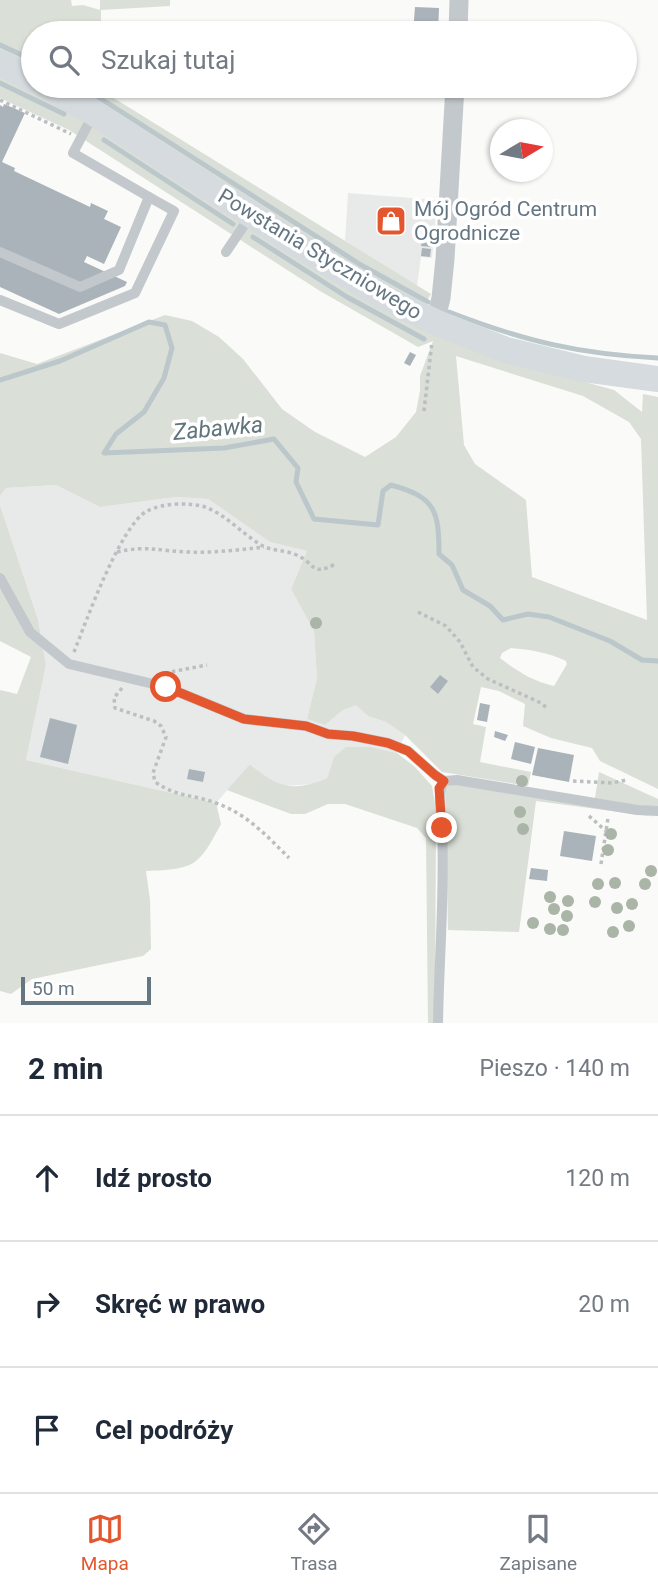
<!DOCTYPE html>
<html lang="pl">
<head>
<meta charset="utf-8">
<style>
	:root { --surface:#fff; --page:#f2f2f3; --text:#1f2937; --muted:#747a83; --line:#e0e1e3; --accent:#e4572e }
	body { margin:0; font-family:Roboto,sans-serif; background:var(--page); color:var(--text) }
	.compass { position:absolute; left:490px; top:119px; width:63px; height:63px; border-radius:50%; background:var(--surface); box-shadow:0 2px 5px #0004; rotate:80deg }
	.scale { position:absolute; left:21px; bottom:18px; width:130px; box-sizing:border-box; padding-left:7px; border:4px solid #657683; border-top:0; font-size:19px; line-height:24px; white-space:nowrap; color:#657683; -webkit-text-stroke:5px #fff; paint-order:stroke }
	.stop { position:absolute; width:21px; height:21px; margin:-16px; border:5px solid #e4572e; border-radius:50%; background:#fff }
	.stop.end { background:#e4572e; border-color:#fff; box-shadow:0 2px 7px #0008 }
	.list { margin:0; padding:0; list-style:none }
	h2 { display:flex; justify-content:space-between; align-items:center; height:91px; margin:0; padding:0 28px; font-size:30px }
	h2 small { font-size:23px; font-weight:400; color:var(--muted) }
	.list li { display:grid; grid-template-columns:46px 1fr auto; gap:21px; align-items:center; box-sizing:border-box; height:126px; padding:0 28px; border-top:2px solid var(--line) }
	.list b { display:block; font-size:26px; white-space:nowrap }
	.list em { font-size:23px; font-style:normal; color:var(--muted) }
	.icon { flex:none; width:38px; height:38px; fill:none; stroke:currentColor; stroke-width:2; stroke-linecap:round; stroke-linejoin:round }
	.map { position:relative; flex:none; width:658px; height:1023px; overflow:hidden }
	.search { position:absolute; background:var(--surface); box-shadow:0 2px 5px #0004; left:21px; right:21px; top:21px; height:77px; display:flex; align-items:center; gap:18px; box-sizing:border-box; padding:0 24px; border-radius:38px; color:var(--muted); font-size:26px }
	.sheet { height:469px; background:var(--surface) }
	nav { display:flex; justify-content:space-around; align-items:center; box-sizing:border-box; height:98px; border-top:2px solid var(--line); background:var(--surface); font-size:19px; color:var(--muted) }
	nav a { display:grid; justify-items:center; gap:4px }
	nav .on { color:var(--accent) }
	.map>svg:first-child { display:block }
	.built { fill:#e8e9e9 }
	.green { fill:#dadfd7; fill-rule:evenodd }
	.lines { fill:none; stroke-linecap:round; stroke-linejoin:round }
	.stream { stroke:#bbc7cb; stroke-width:5 }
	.building { fill:#aab3b9 }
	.path { stroke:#bbbfc2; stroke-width:3.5; stroke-dasharray:3.5 3.5; stroke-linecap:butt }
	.service { stroke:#c3c8cc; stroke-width:10 }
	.minor { stroke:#c3c8cc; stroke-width:19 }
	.secondary { stroke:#d6dbdf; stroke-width:26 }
	.tree { fill:#aab4a7 }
	.route { stroke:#e4572e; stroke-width:9 }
	.labels { text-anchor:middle; stroke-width:7; stroke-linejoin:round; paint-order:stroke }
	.poi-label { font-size:21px; fill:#657683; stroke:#fff; text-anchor:start }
	.street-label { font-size:21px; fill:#657683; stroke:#fff }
	.water-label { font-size:23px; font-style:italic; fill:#60757c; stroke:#fff }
</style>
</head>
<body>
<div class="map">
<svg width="658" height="1023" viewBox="0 0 658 1023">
	<rect width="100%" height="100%" fill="#fafaf8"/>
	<g class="built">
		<path d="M 348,193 L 437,200 L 432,258 L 421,257 L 417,286 L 345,241 Z"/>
		<path d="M 56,485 L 100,507 L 176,497 L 208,499 L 270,542 L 307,551 L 291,589 L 314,631 L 317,678 L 307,719 L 325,725 L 343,710 L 356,704 L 368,716 L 386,722 L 405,735 L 397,753 L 371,747 L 334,757 L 327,778 L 313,784 L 284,786 L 270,781 L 250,764 L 216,803 L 26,760 L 46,665 L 38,618 L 0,505 L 0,496 L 6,488 Z"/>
	</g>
	<g class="green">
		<path d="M 0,0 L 71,0 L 72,6 L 83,5 L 100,10 L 100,0 L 170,0 L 170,6 L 101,10 L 101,33 L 33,33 L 33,68 L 0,51 Z"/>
		<path d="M 0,73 L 516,363 L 614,390 L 642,412 L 643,394 L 658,397 L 658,789 L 600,761 L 592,748 L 551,738 L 523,726 L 525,704 L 499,691 L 481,687 L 473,724 L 486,727 L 480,762 L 531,772 L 528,786 L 442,772 L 405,735 L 386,722 L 368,716 L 356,705 L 343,710 L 325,725 L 307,719 L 317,678 L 314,631 L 291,589 L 307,551 L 270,542 L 208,499 L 176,497 L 100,507 L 56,485 L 6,488 L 0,496 L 0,353 L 37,364 L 165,315 L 192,321 L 219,337 L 243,359 L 282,409 L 315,432 L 365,457 L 396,437 L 416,412 L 420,391 L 420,376 L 433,341 L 418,347 L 320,291 L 69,130 L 0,98 ZM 456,356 L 583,396 L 629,422 L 641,439 L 647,620 L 532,577 L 526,500 L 475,464 L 464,445 ZM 511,648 C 530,650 548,652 566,661 L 567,664 L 554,686 C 532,681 517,671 500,658 L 502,653 Z"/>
		<path d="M 69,86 L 103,86 L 104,92 L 431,294 L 423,307 L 335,256 Z"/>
		<path d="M 0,505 L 38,619 L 46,665 L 26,760 L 216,803 L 221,824 C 198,867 195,869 146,871 L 150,900 L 151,949 L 143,956 L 32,979 L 11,994 L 0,991 L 0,690 L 17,694 L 31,657 L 0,641 Z"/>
		<path d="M 346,747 L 371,747 L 397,753 L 415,767 L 432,786 L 436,810 L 435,1023 L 428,1023 L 426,838 L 417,828 L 345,804 L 328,804 L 305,814 L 291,814 L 227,790 L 250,764 C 276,787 293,793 327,778 L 334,757 Z"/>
		<path d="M 599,772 L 658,799 L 658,808 L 649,808 L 595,798 Z"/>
		<path d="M 454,784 L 657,817 L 536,801 L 519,932 L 448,930 L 445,789 L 447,786 Z"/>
	</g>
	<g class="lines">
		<g class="stream">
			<path d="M 0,45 L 33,60"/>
			<path d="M 0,83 L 64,114"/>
			<path d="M 81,86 L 361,265 L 428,302"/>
			<path d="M 104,140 L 233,224"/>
			<path d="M 253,237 L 347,297 L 424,339"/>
			<path d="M 449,312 C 524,341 578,354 658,358"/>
			<path d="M 0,380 L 60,361 L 149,322 L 165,325 L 172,348 L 164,378 L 144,412 L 116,434 L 104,453 L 224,448 L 274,439 L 298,468 L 296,482 L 314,519 L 378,525 L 383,491 L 391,485 C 435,497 439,510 439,554 L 452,565 L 463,590 L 490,606 L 503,620 L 528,614 L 549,617 L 610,641 L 642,660 L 658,661"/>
		</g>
	</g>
	<g class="building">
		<path d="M 415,7 L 439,8 L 438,33 L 413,33 Z"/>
		<path d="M 4,104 L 25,113 L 2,162 L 15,168 L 14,171 L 90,207 L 91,203 L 108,211 L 104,219 L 121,227 L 104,264 L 87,256 L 84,262 L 127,282 L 125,286 L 59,314 L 0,287 L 0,105 L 3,107 Z"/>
		<path d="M 422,238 L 433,239 L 432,247 L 421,246 Z"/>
		<path d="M 422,248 L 431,249 L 430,257 L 421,256 Z"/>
		<path d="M 410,352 L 416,355 L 410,366 L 404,363 Z"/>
		<path d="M 440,675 L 448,681 L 438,694 L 430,687 Z"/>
		<path d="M 480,703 L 490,705 L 487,722 L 477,720 Z"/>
		<path d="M 50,718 L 77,725 L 68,764 L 40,757 Z"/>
		<path d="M 495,731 L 508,735 L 505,741 L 494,737 Z"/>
		<path d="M 515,742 L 535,747 L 531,764 L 511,759 Z"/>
		<path d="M 538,748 L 574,755 L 569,782 L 532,775 Z"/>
		<path d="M 189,769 L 205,772 L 203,782 L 187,779 Z"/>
		<path d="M 564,831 L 596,836 L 592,861 L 560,856 Z"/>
		<path d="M 531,868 L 548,870 L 547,881 L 529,879 Z"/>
	</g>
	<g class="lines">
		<g class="path">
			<path d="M 0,100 L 71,134"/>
			<path d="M 424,411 L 432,342"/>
			<path d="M 117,552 C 148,545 158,551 188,552 C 213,553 239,550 264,547"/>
			<path d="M 418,612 L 446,626 L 460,642 L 473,667 L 488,679 L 541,703 L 548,709"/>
			<path d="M 74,652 C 86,622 120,526 147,511 C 163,503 189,502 205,507 C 227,515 243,535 263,546 C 272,551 284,550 294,554 C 315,561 310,578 335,564"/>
			<path d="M 165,673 L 207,665"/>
			<path d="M 122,688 L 114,698 L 115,708 L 154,721 L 161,726 L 166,737 L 153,773 L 155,782 C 179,798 192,794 216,803 C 247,814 267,836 289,858"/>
			<path d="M 573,781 L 612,783 L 626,780"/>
			<path d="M 589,816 L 606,831"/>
			<path d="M 601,864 L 608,818"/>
		</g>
		<g class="service">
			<path d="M 0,252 L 80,287 L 119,270 L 149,197 L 73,153 L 94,113"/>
			<path d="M 226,252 L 251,215"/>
			<path d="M 0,300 L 59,324 L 135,293 L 174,211 L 149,197"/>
			<path d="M 0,578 L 30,632 L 69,664 L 166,687 L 244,719 L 306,726 L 328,734 L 353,736 L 388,743 L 408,751 L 435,775 L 444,781 L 457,780 L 637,810 L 658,811"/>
			<path d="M 438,1023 C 439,958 445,893 442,828 C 442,813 436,794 444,781"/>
		</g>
		<g class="minor">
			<path d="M 458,33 L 459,0"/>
			<path d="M 435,322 L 441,298 L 445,259 L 455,86"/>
		</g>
		<g class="secondary">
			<path d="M 0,63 L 33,80"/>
			<path d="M 46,86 L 94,113 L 290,240 L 383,297 L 435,322 L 506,350 L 584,369 L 658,379"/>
		</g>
	</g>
	<g class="tree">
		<circle cx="316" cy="623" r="6"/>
		<circle cx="522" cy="781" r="6"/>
		<circle cx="520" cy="812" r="6"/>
		<circle cx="523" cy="829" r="6"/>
		<circle cx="611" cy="834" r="6"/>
		<circle cx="608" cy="850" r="6"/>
		<circle cx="651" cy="871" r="6"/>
		<circle cx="615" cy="883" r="6"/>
		<circle cx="598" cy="884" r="6"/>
		<circle cx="645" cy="884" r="6"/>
		<circle cx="550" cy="897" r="6"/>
		<circle cx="568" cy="901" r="6"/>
		<circle cx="595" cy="902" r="6"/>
		<circle cx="632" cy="904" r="6"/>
		<circle cx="617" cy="908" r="6"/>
		<circle cx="554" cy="909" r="6"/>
		<circle cx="567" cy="916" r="6"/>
		<circle cx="533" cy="923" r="6"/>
		<circle cx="629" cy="926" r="6"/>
		<circle cx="550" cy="929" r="6"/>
		<circle cx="563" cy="930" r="6"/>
		<circle cx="613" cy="932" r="6"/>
	</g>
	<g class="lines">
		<path class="route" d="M 166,687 L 244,719 L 306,726 L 328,734 L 353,736 L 388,743 L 408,751 L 435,775 L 444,781 L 439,788 L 442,828"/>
	</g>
	<defs>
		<g id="shop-square" transform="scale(1.575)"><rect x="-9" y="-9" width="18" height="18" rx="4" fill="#e4572e" stroke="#fff"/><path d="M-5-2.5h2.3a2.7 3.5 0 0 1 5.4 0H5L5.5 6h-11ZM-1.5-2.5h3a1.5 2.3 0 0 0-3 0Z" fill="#fff"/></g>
	</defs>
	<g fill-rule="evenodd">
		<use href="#shop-square" x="391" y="221"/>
	</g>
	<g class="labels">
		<g class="poi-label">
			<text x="414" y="216">Mój Ogród Centrum<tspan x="414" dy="24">Ogrodnicze</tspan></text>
		</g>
		<g class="street-label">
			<text transform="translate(320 254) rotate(31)" y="7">Powstania Styczniowego</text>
		</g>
		<g class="water-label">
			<text transform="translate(218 428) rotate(-5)" y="8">Zabawka</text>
		</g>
	</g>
</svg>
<svg class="compass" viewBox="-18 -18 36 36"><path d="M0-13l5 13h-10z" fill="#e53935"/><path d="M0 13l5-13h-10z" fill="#747a83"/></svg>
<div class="scale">50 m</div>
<div class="stop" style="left:166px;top:687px"></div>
<div class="stop end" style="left:442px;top:828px"></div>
<div class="search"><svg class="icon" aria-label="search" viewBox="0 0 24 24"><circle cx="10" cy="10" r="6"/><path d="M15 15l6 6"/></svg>Szukaj tutaj</div>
</div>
<section class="sheet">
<h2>2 min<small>Pieszo · 140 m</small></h2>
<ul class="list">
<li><svg class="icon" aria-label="ahead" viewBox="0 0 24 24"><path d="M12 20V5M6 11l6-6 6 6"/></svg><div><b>Idź prosto</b></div><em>120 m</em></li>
<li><svg class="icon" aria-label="right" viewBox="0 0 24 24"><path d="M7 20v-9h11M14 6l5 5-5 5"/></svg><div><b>Skręć w prawo</b></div><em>20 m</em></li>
<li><svg class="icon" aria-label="arrive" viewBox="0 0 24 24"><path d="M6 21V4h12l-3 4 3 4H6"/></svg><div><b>Cel podróży</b></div></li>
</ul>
</section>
<nav>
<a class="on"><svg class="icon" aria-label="map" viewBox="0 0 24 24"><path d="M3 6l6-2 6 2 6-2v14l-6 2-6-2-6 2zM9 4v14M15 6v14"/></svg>Mapa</a>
<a><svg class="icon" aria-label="directions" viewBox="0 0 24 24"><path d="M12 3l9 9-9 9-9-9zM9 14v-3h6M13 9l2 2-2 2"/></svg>Trasa</a>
<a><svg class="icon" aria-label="saved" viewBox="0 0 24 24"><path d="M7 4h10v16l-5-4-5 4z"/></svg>Zapisane</a>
</nav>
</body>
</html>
